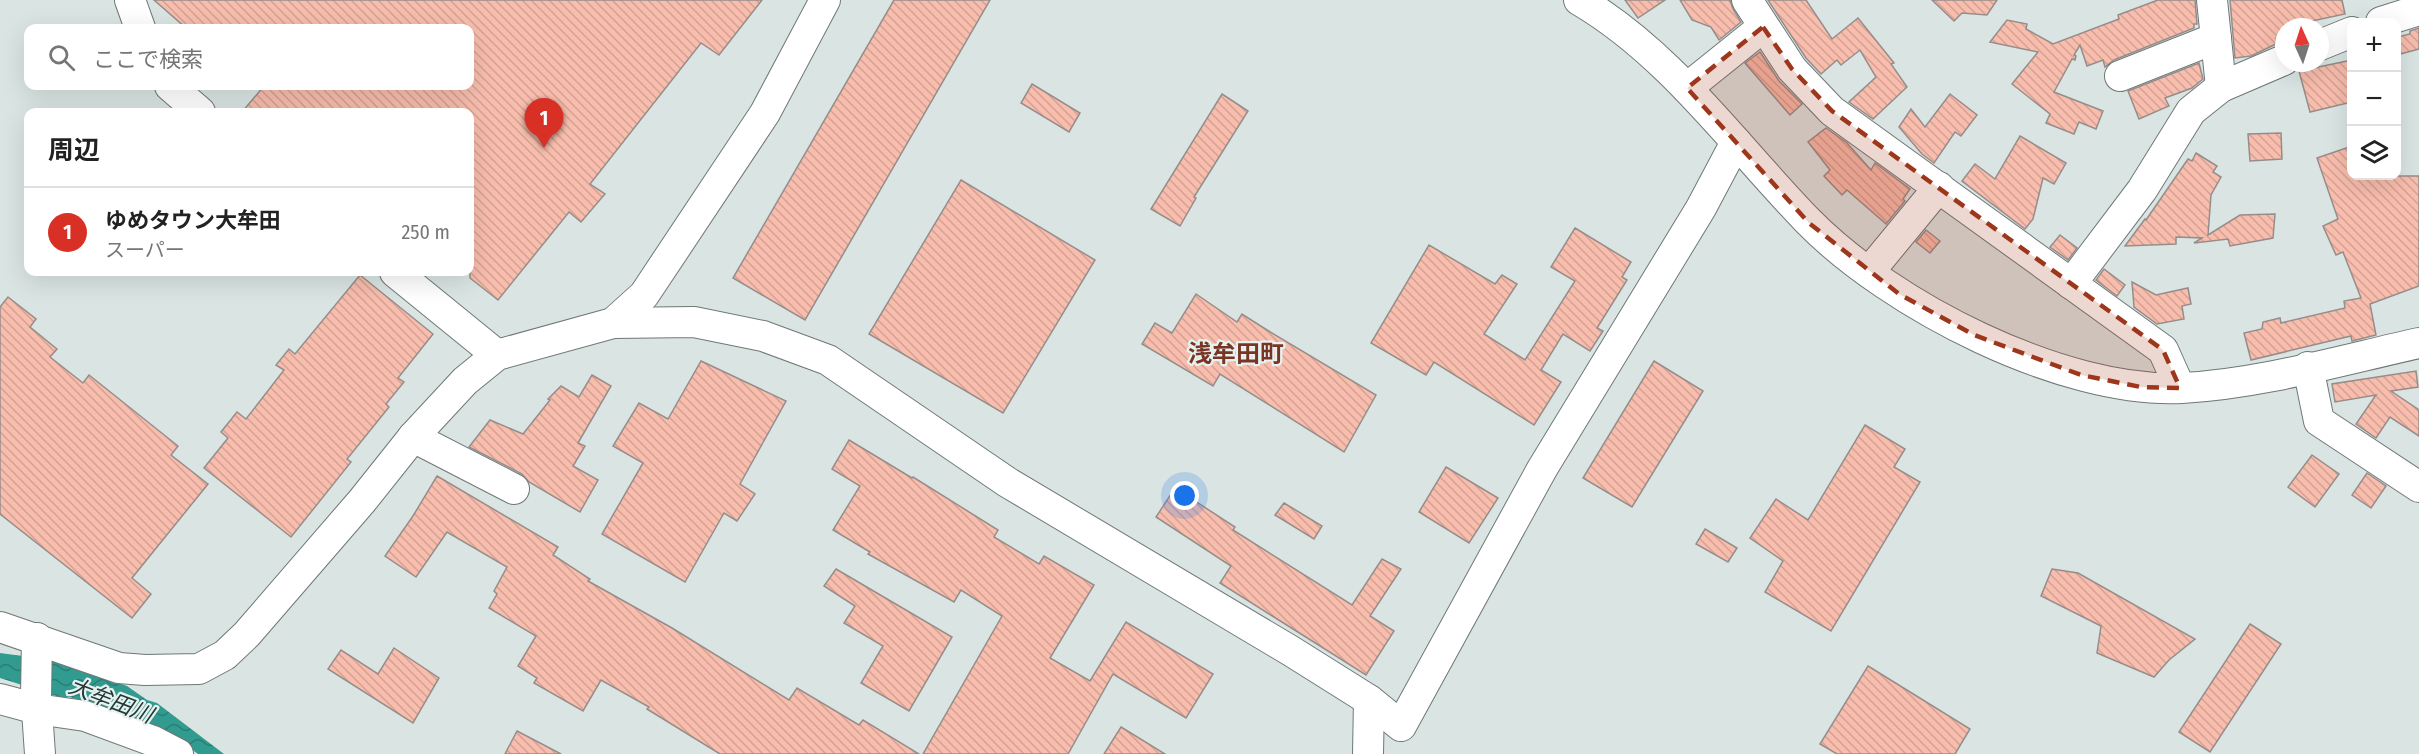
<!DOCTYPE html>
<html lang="ja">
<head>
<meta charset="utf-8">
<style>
	:root { --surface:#fff; --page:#f2f2f2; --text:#222; --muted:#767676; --line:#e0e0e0; --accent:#d93025 }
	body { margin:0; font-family:"Fira Sans Condensed","Noto Sans JP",sans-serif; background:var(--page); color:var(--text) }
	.controls { position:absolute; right:18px; top:18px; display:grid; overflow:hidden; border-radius:12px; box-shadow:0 6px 24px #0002 }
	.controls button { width:54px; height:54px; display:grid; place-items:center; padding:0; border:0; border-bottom:2px solid var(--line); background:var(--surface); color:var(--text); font:30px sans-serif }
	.compass { position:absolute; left:2275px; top:18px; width:54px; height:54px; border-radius:50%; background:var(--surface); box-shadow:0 6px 24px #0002; rotate:357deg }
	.you { position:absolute; left:1185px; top:496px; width:21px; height:21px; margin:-15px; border:4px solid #fff; border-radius:50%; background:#1a73e8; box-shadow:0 0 0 9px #1a73e833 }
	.badge { display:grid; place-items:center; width:39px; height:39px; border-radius:50%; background:var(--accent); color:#fff; font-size:20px; font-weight:700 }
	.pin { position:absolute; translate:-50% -50px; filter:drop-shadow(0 2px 3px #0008) }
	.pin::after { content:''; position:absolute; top:32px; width:21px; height:18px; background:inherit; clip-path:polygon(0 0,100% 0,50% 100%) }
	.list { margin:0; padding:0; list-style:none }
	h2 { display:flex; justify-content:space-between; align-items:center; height:78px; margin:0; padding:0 24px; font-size:26px }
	h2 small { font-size:20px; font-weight:400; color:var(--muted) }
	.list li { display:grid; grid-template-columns:39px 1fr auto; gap:18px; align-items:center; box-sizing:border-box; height:90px; padding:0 24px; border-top:2px solid var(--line) }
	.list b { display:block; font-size:22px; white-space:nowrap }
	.list p { margin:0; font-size:20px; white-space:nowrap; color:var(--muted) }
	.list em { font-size:20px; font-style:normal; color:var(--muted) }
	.icon { flex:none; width:33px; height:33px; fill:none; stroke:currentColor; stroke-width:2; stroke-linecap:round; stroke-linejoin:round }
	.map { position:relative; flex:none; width:2419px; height:754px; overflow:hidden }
	.search { position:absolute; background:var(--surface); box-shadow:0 6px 24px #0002; left:24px; top:24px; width:450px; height:66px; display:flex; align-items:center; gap:15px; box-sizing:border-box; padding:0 21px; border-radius:12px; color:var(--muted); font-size:22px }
	.panel { position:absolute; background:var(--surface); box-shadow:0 6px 24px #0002; left:24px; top:108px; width:450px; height:168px; border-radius:12px }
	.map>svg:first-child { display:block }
	.water { fill:url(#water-waves) }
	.building { fill:url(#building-back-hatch); stroke:#968d8b; stroke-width:1.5 }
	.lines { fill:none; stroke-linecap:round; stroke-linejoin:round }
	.minor-casing { stroke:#6f7877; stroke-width:32 }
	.minor { stroke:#fff; stroke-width:30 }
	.marked { fill:#9e361b; fill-opacity:0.2; stroke:#9e361b; stroke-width:4.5; stroke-dasharray:12 8; stroke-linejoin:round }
	.labels { text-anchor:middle; stroke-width:4.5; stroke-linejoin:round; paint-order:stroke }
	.water-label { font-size:22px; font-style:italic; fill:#233a37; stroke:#e7f2f0 }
	.quarter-label { font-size:24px; font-weight:bold; fill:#793524; stroke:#e7f2f0 }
</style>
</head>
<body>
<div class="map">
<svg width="2419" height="754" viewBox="0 0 2419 754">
	<defs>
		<pattern id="water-waves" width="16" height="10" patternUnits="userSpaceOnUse" patternTransform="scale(1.5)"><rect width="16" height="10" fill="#319b90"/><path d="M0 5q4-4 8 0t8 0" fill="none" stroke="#297e75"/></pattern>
		<pattern id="building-back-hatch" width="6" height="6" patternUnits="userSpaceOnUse" patternTransform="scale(1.5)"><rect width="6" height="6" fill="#f8bdad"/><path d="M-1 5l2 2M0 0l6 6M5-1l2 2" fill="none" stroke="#d4a295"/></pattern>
	</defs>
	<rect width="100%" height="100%" fill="#dae5e3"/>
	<path class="water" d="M 0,653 L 59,661 L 127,686 L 147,700 L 157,703 L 224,754 L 198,754 L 169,733 L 148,724 L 70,697 L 63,698 L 0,678 Z"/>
	<g class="building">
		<path d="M 154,0 L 762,0 L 719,55 L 701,43 L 590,184 L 605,194 L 581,222 L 569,212 L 498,300 L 470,278 L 470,112 L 242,112 L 264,86 L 470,86 L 470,28 L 186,28 Z"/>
		<path d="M 894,0 L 990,0 L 805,320 L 733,278 Z"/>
		<path d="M 1625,0 L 1665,0 L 1638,18 Z"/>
		<path d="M 1680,0 L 1730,0 L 1733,9 L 1741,22 L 1719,40 L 1711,27 L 1692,20 Z"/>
		<path d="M 1768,0 L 1806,0 L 1832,39 L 1858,18 L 1894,63 L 1891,64 L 1907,87 L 1873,119 L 1849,102 L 1876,77 L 1860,50 L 1841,65 L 1837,60 L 1821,74 L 1806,58 Z"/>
		<path d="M 1932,0 L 1997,0 L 1987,15 L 1962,13 L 1954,21 Z"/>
		<path d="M 2158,0 L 2195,0 L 2197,24 L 2194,24 L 2194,28 L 2114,60 L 2105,67 L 2103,60 L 2087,66 L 2080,45 L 2074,55 L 2076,56 L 2075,60 L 2072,59 L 2054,92 L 2103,111 L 2096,129 L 2079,122 L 2074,134 L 2046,123 L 2050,114 L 2012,84 L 2038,52 L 1990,42 L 2007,20 L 2027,24 L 2026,29 L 2053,44 L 2119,19 L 2118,15 Z"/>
		<path d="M 2230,0 L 2342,0 L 2345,14 L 2284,27 L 2284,37 L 2276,38 L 2276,44 L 2251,56 L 2235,58 Z"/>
		<path d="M 2419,28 L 2419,49 L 2397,55 L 2397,37 L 2410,34 L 2410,31 Z"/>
		<path d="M 1760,52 L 1779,81 L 1802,104 L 1790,115 L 1745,63 Z"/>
		<path d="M 2352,60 L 2352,102 L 2310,112 L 2299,71 Z"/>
		<path d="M 2199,63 L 2203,79 L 2192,88 L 2165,98 L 2169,106 L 2139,119 L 2128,91 Z"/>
		<path d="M 1032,84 L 1080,113 L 1069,132 L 1021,103 Z"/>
		<path d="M 1222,94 L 1248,111 L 1194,197 L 1196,198 L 1180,226 L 1151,209 Z"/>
		<path d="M 1950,94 L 1977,115 L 1961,136 L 1955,132 L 1934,163 L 1922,154 L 1899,127 L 1911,109 L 1925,127 Z"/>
		<path d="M 1826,128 L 1847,143 L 1871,170 L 1875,163 L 1910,189 L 1903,199 L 1905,201 L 1886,224 L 1847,190 L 1842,195 L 1824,176 L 1830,170 L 1808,142 Z"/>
		<path d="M 2281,133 L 2282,159 L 2250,161 L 2248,134 Z"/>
		<path d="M 2020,136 L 2066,163 L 2054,184 L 2043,178 L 2033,219 L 2025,229 L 1962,181 L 1975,164 L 1995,179 Z"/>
		<path d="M 2352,146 L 2352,176 L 2419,176 L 2419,286 L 2370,304 L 2376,335 L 2352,341 L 2351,336 L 2251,360 L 2244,333 L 2262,329 L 2263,322 L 2280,318 L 2281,323 L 2345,308 L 2344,301 L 2361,298 L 2343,252 L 2336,255 L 2323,226 L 2338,219 L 2317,158 Z"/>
		<path d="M 2196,153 L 2217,166 L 2213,172 L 2221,177 L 2211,195 L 2208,235 L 2240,215 L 2275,214 L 2273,238 L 2230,246 L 2228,239 L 2194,243 L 2202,238 L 2176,237 L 2176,244 L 2125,246 L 2145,219 L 2146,220 L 2188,159 L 2192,161 Z"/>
		<path d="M 961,180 L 1095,260 L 1003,413 L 869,334 Z"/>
		<path d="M 1575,228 L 1631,262 L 1622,277 L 1627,280 L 1597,328 L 1603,331 L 1590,351 L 1563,334 L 1541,370 L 1561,382 L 1534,425 L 1434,362 L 1426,375 L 1371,343 L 1429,245 L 1495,284 L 1502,275 L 1517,284 L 1484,334 L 1525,360 L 1575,281 L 1551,267 Z"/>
		<path d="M 1926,230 L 1940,241 L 1930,253 L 1916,242 Z"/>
		<path d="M 2060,235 L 2077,248 L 2068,260 L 2050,247 Z"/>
		<path d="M 2104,269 L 2125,285 L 2117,296 L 2096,280 Z"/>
		<path d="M 360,275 L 433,334 L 398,378 L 404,382 L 386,404 L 389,407 L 347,459 L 351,462 L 291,537 L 204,468 L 228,438 L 221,432 L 237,412 L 246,419 L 284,370 L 276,365 L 289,349 L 295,354 Z"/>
		<path d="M 2132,282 L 2156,295 L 2188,288 L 2191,304 L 2182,306 L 2184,319 L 2157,324 L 2134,307 Z"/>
		<path d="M 1196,294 L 1237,322 L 1242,314 L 1267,330 L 1376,395 L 1344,452 L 1220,374 L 1213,386 L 1142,344 L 1155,323 L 1172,333 Z"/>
		<path d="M 8,297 L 36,319 L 30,327 L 57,349 L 50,357 L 83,383 L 89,375 L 178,446 L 171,455 L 208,484 L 132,578 L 151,594 L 132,618 L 0,514 L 0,307 Z"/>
		<path d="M 701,361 L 786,401 L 740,484 L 755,494 L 737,521 L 724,513 L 685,582 L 602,534 L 643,463 L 613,446 L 639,403 L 668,419 Z"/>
		<path d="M 1654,361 L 1703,391 L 1632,507 L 1583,478 Z"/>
		<path d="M 2416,371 L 2418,387 L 2391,391 L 2419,410 L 2419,436 L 2390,417 L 2376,438 L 2356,424 L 2376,395 L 2335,402 L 2332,384 Z"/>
		<path d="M 592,375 L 611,386 L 578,443 L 585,446 L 573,466 L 598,480 L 580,512 L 529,482 L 522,474 L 469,447 L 490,420 L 523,434 L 550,400 L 548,399 L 561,386 L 579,397 Z"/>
		<path d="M 1865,425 L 1905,449 L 1894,467 L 1920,482 L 1831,631 L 1765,592 L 1783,561 L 1750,538 L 1776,499 L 1808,520 Z"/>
		<path d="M 849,440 L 912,478 L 913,477 L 998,530 L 994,537 L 1039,564 L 1044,556 L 1094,585 L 1050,658 L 1090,681 L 1126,622 L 1213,674 L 1186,718 L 1113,674 L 1068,754 L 923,754 L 1002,616 L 961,590 L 954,602 L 868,554 L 870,552 L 833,530 L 860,486 L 832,469 Z"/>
		<path d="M 2312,455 L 2339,474 L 2315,507 L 2288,487 Z"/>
		<path d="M 1446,467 L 1498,498 L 1469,543 L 1419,512 Z"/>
		<path d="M 2367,473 L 2386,486 L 2371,508 L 2352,495 Z"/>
		<path d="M 437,476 L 558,547 L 553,555 L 590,579 L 588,581 L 672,628 L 789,700 L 797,688 L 859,725 L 863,720 L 919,754 L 720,754 L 647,709 L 649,707 L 601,680 L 583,711 L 534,683 L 537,678 L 518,666 L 536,636 L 489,608 L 497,594 L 494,591 L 507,567 L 447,532 L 416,577 L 385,556 L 413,516 Z"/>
		<path d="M 1175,488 L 1235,527 L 1233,530 L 1352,605 L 1382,559 L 1401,569 L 1370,616 L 1394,631 L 1366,675 L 1220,583 L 1231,566 L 1156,517 Z"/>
		<path d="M 1284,503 L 1322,526 L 1314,539 L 1275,515 Z"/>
		<path d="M 1705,529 L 1737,548 L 1728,562 L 1696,544 Z"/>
		<path d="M 836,569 L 952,637 L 909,711 L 861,683 L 883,646 L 844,623 L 855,606 L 824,586 Z"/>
		<path d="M 2052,569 L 2078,573 L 2195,639 L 2169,660 L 2154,677 L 2097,653 L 2101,626 L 2041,596 Z"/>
		<path d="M 2250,624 L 2281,644 L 2210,752 L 2179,732 Z"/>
		<path d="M 394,648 L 439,678 L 413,723 L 328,669 L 341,650 L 378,674 Z"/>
		<path d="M 1868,666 L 1970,729 L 1955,754 L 1837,754 L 1820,744 Z"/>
		<path d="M 1121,727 L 1165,754 L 1104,754 Z"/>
		<path d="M 517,731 L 561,754 L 505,754 Z"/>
	</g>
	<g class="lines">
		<g class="minor-casing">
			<g id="minor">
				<path d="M 130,0 L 140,28"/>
				<path d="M 1579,0 C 1671,54 1735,146 1808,221 C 1890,305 2063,394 2182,388 C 2260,384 2342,360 2419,343"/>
				<path d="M 1747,0 L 1792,69 L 1832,111 L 2163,350 L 2180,388"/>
				<path d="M 2212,0 L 2221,87"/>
				<path d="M 2381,22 L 2419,10"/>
				<path d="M 2320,45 L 2352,32"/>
				<path d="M 2120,76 L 2216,38"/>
				<path d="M 170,86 L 200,112"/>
				<path d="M 1687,88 L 1763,27"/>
				<path d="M 395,272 L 497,355"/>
				<path d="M 1869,272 L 1939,187"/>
				<path d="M 2071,284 L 2142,190 L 2191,111 L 2221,87 L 2284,60"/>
				<path d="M 613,323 L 644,295 L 765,113 L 825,0"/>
				<path d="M 2308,367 L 2319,421 L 2419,487"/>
				<path d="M 413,437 L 514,489"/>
				<path d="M 0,627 L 119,668 L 145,670 L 199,669 L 225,655 L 247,634 L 362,501 L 413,437 L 465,381 L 497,355 L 613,323 L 694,322 L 763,336 L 828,360 L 1007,482 L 1291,651 L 1369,700 L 1401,726 L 1542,469 L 1701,208 L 1736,142"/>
				<path d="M 37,638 L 36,696 L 40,754"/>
				<path d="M 0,699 L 37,709 L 85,716 L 153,741 L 178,754"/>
				<path d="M 1368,754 L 1369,700"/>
			</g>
		</g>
		<use href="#minor" class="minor"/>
	</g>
	<path class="marked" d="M 1763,27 L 1792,69 L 1832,111 L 2163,350 L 2180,388 L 2141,387 L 2081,375 L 1974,335 L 1899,294 L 1809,223 L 1687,88 Z"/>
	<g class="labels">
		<g class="water-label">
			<text transform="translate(111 700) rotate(21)" y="8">大牟田川</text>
		</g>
		<g class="quarter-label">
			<text x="1236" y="362">浅牟田町</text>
		</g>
	</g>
</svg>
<div class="controls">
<button>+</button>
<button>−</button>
<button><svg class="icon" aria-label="layers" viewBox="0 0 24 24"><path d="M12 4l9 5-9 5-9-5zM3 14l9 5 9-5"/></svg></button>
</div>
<svg class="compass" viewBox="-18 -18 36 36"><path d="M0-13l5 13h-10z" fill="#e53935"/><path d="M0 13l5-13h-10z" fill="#767676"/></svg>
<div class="you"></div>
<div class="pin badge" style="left:544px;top:148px">1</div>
<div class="search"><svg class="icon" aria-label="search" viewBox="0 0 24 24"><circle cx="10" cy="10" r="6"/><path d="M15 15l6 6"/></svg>ここで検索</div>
<section class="panel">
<h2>周辺<small></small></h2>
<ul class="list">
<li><span class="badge">1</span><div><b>ゆめタウン大牟田</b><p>スーパー</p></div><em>250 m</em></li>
</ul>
</section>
</div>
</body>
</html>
